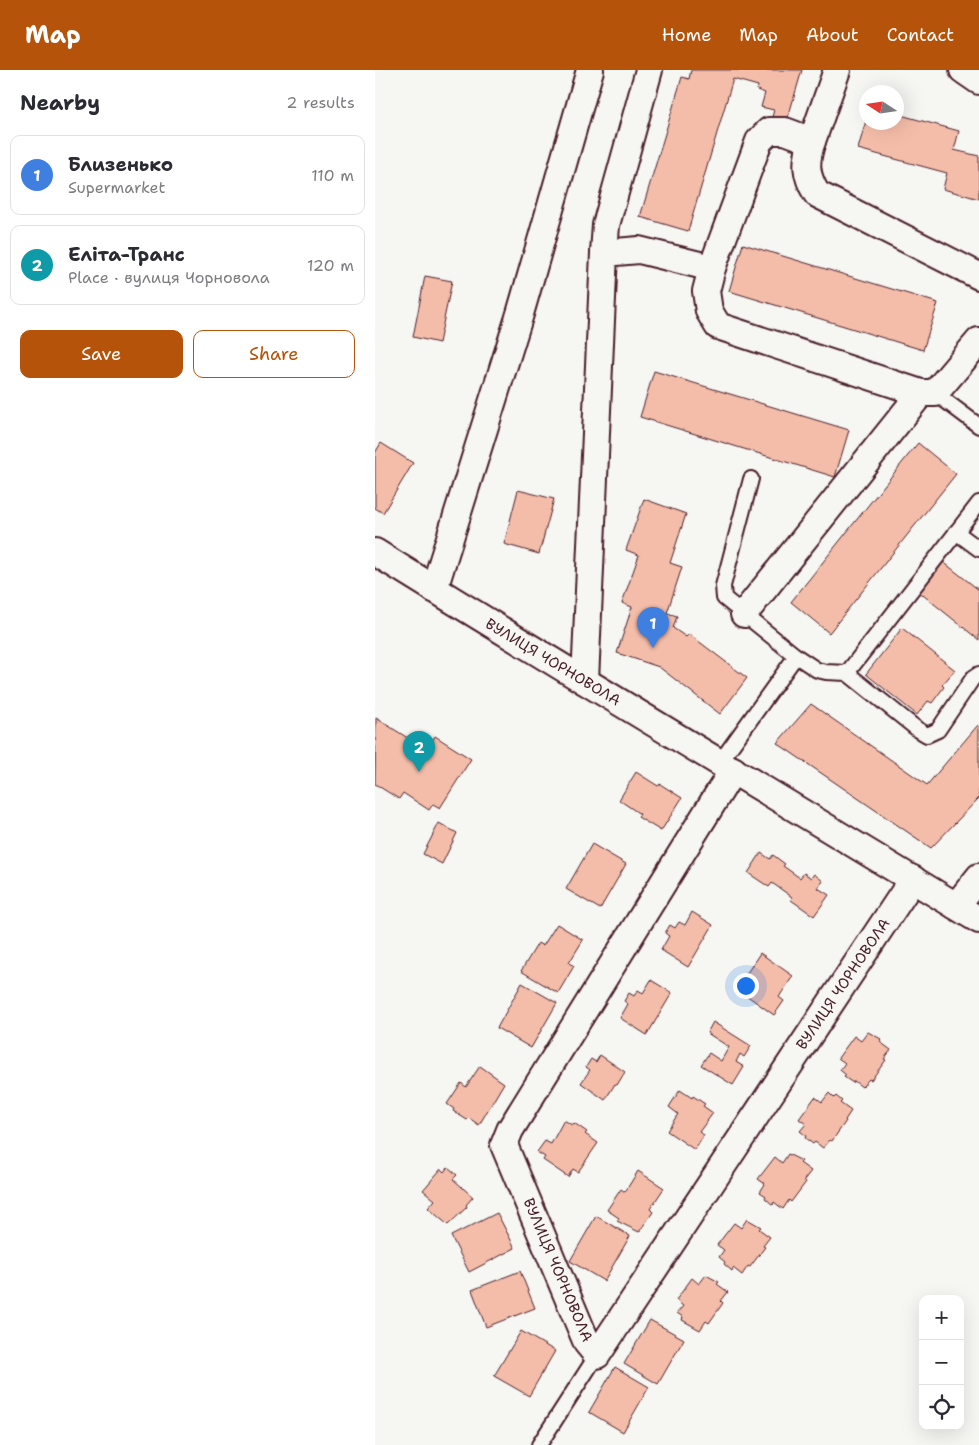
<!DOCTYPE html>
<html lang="en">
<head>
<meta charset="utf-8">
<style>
	:root { --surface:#fff; --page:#f2f2f3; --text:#2b2b33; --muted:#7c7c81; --line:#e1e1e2; --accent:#b45309 }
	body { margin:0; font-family:"Shantell Sans",sans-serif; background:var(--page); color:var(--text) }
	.controls { position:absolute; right:15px; bottom:15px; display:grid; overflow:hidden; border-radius:10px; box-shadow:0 5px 20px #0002 }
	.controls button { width:45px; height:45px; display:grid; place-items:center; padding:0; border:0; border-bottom:1px solid var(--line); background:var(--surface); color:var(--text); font:25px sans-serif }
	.compass { position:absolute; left:484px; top:15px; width:45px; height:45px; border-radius:50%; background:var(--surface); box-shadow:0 5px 20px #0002; rotate:282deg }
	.you { position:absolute; left:370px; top:915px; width:18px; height:18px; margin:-12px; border:4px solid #fff; border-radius:50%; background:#1a73e8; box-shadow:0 0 0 8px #1a73e833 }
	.badge { display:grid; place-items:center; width:32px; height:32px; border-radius:50%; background:var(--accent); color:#fff; font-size:16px; font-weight:700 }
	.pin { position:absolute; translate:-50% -41px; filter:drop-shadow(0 1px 2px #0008) }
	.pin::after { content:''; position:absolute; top:26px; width:18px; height:15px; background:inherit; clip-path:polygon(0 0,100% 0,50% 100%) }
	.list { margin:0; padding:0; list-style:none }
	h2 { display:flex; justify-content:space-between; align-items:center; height:65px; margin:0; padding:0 20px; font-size:21px }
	h2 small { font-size:16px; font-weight:400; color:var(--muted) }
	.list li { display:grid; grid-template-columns:32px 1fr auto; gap:15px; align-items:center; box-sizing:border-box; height:80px; margin:0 10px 10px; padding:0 10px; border:1px solid var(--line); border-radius:10px }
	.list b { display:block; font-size:19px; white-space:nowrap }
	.list p { margin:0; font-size:16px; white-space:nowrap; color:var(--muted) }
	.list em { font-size:16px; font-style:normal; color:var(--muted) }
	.actions { display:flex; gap:10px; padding:15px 20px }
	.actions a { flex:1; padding:11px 0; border:1px solid var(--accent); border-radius:10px; text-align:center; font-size:18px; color:var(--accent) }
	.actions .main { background:var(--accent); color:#fff }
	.icon { flex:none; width:28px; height:28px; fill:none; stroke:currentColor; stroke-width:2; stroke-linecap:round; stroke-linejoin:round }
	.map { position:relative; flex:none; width:604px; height:1375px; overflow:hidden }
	header { display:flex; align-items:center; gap:30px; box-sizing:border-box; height:70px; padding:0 25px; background:var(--accent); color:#fff }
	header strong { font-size:24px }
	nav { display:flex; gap:28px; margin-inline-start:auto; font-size:18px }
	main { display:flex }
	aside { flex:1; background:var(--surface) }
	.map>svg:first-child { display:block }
	.building { fill:#f4bda9; stroke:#4a1f2b }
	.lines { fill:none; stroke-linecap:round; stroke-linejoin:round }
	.lane-casing { stroke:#4a1f2b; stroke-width:18 }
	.street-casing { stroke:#4a1f2b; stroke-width:30 }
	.lane { stroke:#f6f6f2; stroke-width:14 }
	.street { stroke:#f6f6f2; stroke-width:26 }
	.labels { text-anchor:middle; stroke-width:4; stroke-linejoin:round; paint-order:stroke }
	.street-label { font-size:15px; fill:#4a1f2b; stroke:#f6f6f2 }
</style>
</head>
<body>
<header>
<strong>Map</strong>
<nav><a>Home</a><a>Map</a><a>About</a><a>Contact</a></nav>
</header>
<main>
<aside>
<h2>Nearby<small>2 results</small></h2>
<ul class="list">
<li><span class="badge" style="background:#3f7fe0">1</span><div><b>Близенько</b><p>Supermarket</p></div><em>110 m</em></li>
<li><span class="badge" style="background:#0f9aa8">2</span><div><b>Еліта-Транс</b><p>Place · вулиця Чорновола</p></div><em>120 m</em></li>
</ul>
<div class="actions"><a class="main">Save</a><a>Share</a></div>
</aside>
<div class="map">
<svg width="604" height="1375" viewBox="0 0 604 1375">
	<rect width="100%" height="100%" fill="#f6f6f2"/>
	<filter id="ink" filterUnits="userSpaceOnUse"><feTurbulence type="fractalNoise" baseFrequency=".02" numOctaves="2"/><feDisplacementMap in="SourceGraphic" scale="10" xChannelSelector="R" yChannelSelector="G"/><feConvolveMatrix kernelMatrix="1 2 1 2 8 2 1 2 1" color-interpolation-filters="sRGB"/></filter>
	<g filter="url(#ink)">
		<g class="building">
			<path d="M 316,0 L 427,0 L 412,51 L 397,47 L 399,40 L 386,37 L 390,23 L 382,20 L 383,16 L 358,9 L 313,161 L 265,147 L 307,7 L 314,9 Z"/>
			<path d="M 522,44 L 584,61 L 579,80 L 604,86 L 604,129 L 568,119 L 572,103 L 483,79 L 492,47 L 492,52 L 522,52 Z"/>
			<path d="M 368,174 L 563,233 L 548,280 L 354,221 Z"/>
			<path d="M 50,206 L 77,211 L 64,273 L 38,267 Z"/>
			<path d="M 279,301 L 474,360 L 460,407 L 265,347 Z"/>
			<path d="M 6,373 L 38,393 L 8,443 L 0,438 L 0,383 Z"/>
			<path d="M 543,373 L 581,404 L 454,563 L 416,532 Z"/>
			<path d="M 143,420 L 179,429 L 164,484 L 129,474 Z"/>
			<path d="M 269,429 L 311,444 L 295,493 L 307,497 L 292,543 L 302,546 L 298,558 L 311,567 L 314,564 L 372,608 L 345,644 L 284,597 L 242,583 L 257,537 L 247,533 L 264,485 L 251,480 Z"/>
			<path d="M 567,491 L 604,520 L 604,570 L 543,521 Z"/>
			<path d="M 527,558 L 580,600 L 567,615 L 569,617 L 557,633 L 553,631 L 542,645 L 491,604 Z"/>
			<path d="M 436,634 L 552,715 L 603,655 L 604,656 L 604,728 L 556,778 L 402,673 Z"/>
			<path d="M 1,648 L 52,680 L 60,666 L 96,689 L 65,738 L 58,734 L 54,740 L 28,723 L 24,729 L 0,714 Z"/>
			<path d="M 261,702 L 283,716 L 285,714 L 307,728 L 286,761 L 263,747 L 265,744 L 244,730 Z"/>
			<path d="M 64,753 L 82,763 L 67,794 L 48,784 Z"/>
			<path d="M 217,774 L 251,794 L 225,839 L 191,819 Z"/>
			<path d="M 386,783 L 395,789 L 398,785 L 410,794 L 408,796 L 425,808 L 429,803 L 436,808 L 439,804 L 448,811 L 443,818 L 454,825 L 439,846 L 416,830 L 417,827 L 397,813 L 394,817 L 373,803 Z"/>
			<path d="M 317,842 L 338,855 L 313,897 L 286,880 L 294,866 L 290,863 L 295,855 L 300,858 L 304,852 L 310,855 Z"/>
			<path d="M 182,854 L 208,870 L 194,893 L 199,896 L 183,923 L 146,901 L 163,873 L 168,876 Z"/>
			<path d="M 385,883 L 418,906 L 404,927 L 409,931 L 399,945 L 371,925 L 380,913 L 370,906 Z"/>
			<path d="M 276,910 L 297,923 L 272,965 L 245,948 L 253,934 L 249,931 L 254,923 L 259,926 L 263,920 L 268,923 Z"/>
			<path d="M 147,913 L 182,933 L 156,978 L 122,958 Z"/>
			<path d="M 338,952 L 376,976 L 369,987 L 365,984 L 361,992 L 369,997 L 358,1015 L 326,995 L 334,983 L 346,991 L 354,977 L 332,963 Z"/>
			<path d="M 493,962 L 506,969 L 505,972 L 516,980 L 509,989 L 511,990 L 496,1010 L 494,1009 L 487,1017 L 479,1011 L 478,1013 L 469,1007 L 471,1005 L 465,1000 L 470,993 L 463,988 L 479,966 L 486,971 Z"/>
			<path d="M 225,985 L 250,1002 L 242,1015 L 240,1014 L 230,1030 L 206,1013 L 215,1000 L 211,997 L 216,989 L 221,992 Z"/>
			<path d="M 105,996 L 129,1013 L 104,1055 L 94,1048 L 92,1050 L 78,1041 L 79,1039 L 72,1034 L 86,1013 L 91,1017 Z"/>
			<path d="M 305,1020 L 317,1028 L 318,1026 L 330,1034 L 328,1036 L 338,1043 L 324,1062 L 329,1065 L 320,1080 L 292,1061 L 303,1044 L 294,1037 Z"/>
			<path d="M 454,1023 L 459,1028 L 461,1026 L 467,1031 L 465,1033 L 476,1041 L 470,1050 L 471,1051 L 457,1071 L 455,1070 L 448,1078 L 440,1072 L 438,1074 L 430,1068 L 431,1066 L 425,1061 L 431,1054 L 424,1049 L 440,1027 L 447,1032 Z"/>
			<path d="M 189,1050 L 197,1055 L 199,1053 L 212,1062 L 210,1064 L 223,1073 L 203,1102 L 198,1099 L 193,1107 L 168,1090 L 170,1087 L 162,1082 L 170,1071 L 176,1074 Z"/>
			<path d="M 413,1084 L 427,1091 L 425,1093 L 436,1101 L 429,1110 L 431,1112 L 416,1132 L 414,1130 L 408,1139 L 399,1132 L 398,1135 L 390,1128 L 391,1126 L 385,1122 L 390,1114 L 383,1109 L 400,1087 L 407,1093 Z"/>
			<path d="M 73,1097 L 82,1105 L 78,1109 L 98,1127 L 91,1135 L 92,1137 L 73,1155 L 53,1138 L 60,1130 L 48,1120 L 66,1099 L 69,1102 Z"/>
			<path d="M 263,1101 L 289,1118 L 275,1139 L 278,1142 L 264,1162 L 242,1151 L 244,1148 L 232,1140 L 246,1119 L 250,1122 Z"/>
			<path d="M 122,1143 L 140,1178 L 94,1202 L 76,1166 Z"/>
			<path d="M 221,1146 L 255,1166 L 229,1211 L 195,1191 Z"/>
			<path d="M 372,1149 L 386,1157 L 384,1159 L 395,1167 L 388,1176 L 390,1177 L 375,1197 L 373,1196 L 367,1205 L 358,1198 L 357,1201 L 349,1194 L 350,1192 L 344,1187 L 349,1180 L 342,1175 L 359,1153 L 366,1158 Z"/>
			<path d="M 145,1201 L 160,1238 L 111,1257 L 97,1220 Z"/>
			<path d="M 331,1205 L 344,1212 L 342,1214 L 353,1222 L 346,1231 L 348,1233 L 334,1253 L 331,1251 L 325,1260 L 307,1250 L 308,1247 L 302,1243 L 308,1236 L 301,1230 L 317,1208 L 324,1214 Z"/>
			<path d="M 275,1250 L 309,1269 L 283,1314 L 249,1294 Z"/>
			<path d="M 146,1261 L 180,1281 L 154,1326 L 119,1306 Z"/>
			<path d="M 240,1297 L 274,1317 L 248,1362 L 214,1342 Z"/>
		</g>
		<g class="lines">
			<g class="lane-casing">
				<g id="lane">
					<path d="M 560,323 L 604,356"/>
					<path d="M 581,462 L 604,479"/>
					<path d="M 421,586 L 442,600 L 451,602 L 472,603 L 542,659 L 552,665 L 563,660 L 598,608 L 604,604"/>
					<path d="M 472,603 L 604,433"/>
					<path d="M 345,692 L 421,586 L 349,528 L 348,516 L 376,409"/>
					<path d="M 164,1375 L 222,1285"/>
				</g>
			</g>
			<g class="street-casing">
				<g id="street">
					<path d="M 462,0 L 437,71 L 410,61 L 394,61 L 384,71 L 337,198 L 331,221 L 334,241 L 343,256 L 546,323 L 560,323 L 604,271"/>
					<path d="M 588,0 L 604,11"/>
					<path d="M 437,71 C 430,92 430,105 442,124 L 604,206"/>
					<path d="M 229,183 L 231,155 L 274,0"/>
					<path d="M 0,482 C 200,607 403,727 604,850"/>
					<path d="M 59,519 L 145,244 L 215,0"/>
					<path d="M 369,544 L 546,323"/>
					<path d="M 210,611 L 229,183 L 264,180 L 337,198"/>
					<path d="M 358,700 L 135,1060 L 129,1075 L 212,1273 L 222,1285 L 538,809"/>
					<path d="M 581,836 L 604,807"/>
				</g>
			</g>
			<use href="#lane" class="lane"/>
			<use href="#street" class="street"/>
		</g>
	</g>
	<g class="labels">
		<g class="street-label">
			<text transform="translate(178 592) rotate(31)" y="5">ВУЛИЦЯ ЧОРНОВОЛА</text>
			<text transform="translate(468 914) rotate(-56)" y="5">ВУЛИЦЯ ЧОРНОВОЛА</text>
			<text transform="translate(183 1200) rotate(67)" y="5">ВУЛИЦЯ ЧОРНОВОЛА</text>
		</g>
	</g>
</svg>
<div class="controls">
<button>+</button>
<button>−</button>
<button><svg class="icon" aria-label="locate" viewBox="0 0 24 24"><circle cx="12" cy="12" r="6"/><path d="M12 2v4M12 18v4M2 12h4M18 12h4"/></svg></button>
</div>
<svg class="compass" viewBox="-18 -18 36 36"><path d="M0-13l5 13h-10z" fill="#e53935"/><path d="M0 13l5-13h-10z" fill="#7c7c81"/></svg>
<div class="you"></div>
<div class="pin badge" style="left:278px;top:578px;background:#3f7fe0">1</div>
<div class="pin badge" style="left:44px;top:702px;background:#0f9aa8">2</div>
</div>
</main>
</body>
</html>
